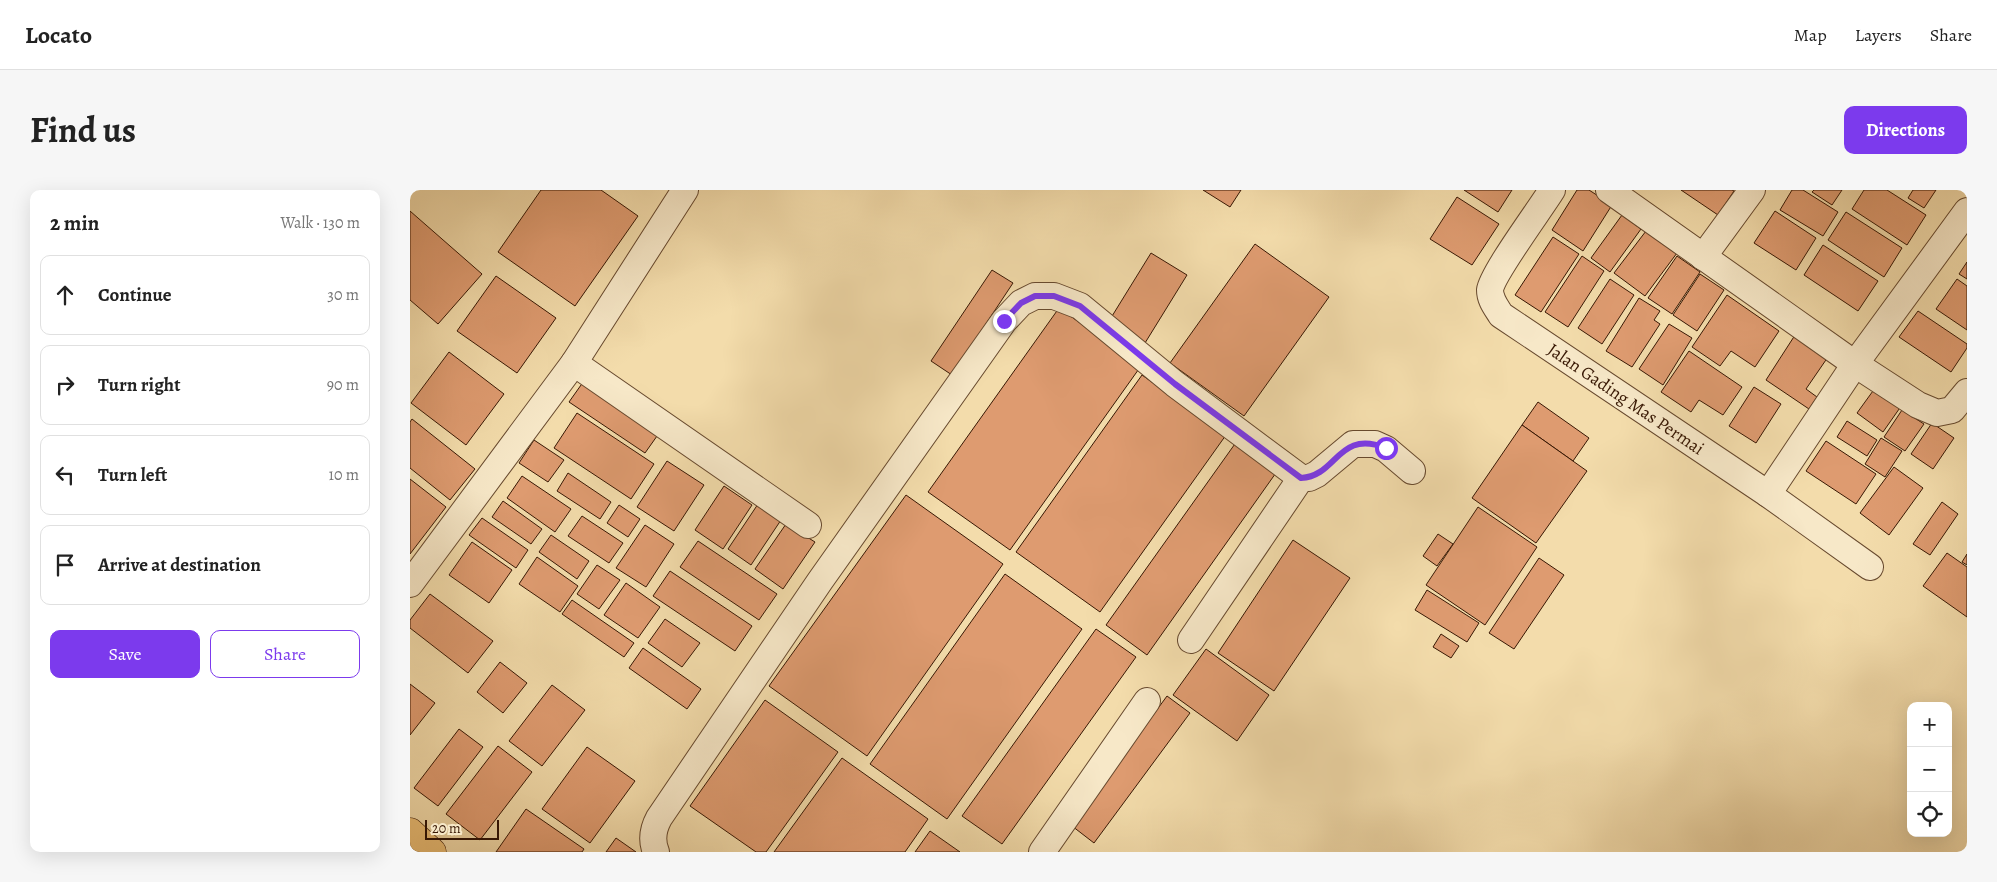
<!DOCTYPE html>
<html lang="en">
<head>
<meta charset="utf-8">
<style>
	:root { --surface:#fff; --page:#f6f6f6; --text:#222; --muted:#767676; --line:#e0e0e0; --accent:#7c3aed }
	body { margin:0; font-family:Alegreya,serif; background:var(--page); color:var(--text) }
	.controls { position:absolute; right:15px; bottom:15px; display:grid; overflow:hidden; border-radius:10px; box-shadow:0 5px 20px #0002 }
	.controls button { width:45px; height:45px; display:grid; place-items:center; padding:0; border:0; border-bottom:1px solid var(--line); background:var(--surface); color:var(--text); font:25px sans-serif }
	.scale { position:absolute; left:15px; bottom:12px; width:74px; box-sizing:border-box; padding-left:5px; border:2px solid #381804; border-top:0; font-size:14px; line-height:18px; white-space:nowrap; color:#381804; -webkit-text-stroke:4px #f7e8c8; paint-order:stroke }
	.stop { position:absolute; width:15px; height:15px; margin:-11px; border:4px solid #7c3aed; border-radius:50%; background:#fff }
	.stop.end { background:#7c3aed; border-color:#fff; box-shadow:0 1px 5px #0008 }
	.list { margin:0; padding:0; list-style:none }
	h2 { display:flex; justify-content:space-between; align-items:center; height:65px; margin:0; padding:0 20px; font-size:21px }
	h2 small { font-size:16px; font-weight:400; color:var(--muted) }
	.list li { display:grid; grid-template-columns:32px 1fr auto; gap:15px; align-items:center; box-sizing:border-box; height:80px; margin:0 10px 10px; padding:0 10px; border:1px solid var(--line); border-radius:10px }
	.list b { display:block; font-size:19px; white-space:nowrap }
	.list em { font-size:16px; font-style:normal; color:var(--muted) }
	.actions { display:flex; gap:10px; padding:15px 20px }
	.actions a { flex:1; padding:11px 0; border:1px solid var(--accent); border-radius:10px; text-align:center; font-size:18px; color:var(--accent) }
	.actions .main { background:var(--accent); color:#fff }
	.icon { flex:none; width:28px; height:28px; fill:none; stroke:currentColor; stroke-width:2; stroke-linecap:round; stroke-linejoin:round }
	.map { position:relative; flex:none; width:1557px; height:662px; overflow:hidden; border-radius:10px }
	header { display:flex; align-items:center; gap:30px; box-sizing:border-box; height:70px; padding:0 25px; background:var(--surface); border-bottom:1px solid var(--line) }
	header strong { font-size:24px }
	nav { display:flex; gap:28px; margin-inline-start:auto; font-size:18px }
	.intro { display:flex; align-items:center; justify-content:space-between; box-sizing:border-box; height:120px; padding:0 30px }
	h1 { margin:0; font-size:35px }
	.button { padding:12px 22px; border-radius:10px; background:var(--accent); color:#fff; font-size:18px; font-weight:700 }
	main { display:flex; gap:30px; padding:0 30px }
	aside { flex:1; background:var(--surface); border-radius:10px; box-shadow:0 5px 20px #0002 }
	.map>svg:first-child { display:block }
	.building { fill:#de9b70; stroke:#381804 }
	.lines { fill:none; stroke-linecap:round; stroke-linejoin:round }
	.minor-casing { stroke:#67492e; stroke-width:28 }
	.highway-casing { stroke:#381804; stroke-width:29 }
	.minor { stroke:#f7e8c8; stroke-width:26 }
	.highway { stroke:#eabe76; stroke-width:28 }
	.route { stroke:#7c3aed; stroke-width:6 }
	.labels { text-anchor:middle; stroke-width:4.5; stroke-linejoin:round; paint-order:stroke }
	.street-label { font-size:18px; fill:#381804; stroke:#f7e8c8 }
</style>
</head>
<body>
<header>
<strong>Locato</strong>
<nav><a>Map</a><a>Layers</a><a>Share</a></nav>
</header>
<div class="intro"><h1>Find us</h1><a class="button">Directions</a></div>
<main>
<aside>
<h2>2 min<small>Walk · 130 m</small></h2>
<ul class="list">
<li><svg class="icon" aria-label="ahead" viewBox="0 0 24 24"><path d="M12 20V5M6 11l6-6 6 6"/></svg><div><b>Continue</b></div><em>30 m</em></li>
<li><svg class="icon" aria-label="right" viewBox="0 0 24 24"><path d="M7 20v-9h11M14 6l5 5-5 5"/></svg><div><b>Turn right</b></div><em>90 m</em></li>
<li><svg class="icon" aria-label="left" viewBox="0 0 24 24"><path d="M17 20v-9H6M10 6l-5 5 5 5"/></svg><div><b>Turn left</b></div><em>10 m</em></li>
<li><svg class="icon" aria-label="arrive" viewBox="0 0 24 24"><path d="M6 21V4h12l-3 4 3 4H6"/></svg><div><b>Arrive at destination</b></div></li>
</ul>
<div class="actions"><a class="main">Save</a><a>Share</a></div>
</aside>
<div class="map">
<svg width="1557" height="662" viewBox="0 0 1557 662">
	<rect width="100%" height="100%" fill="#f3dcab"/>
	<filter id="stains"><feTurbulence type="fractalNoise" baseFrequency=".004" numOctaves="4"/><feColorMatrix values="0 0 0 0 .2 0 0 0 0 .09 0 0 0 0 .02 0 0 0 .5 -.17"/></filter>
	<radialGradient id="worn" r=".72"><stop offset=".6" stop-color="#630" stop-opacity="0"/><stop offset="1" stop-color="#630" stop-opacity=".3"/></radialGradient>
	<g class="building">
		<path d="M 131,0 L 191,0 L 228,26 L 165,116 L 88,62 Z"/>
		<path d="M 793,0 L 831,0 L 820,17 Z"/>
		<path d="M 1054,0 L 1102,0 L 1088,22 Z"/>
		<path d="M 1167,0 L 1179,0 L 1202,15 L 1173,61 L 1142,40 Z"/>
		<path d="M 1271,0 L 1322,0 L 1324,1 L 1308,25 Z"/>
		<path d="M 1382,0 L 1393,0 L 1428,22 L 1413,46 L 1370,20 Z"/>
		<path d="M 1404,0 L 1432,0 L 1422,15 L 1402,2 Z"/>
		<path d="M 1454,0 L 1477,0 L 1516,25 L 1497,55 L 1442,19 Z"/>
		<path d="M 1503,0 L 1526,0 L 1514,18 L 1498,8 Z"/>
		<path d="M 1047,7 L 1089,34 L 1062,75 L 1020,49 Z"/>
		<path d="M 0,21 L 72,84 L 28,134 L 0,110 Z"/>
		<path d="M 1365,21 L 1406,48 L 1386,80 L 1344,53 Z"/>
		<path d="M 1436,22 L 1492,58 L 1474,87 L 1418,50 Z"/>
		<path d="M 1212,25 L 1231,39 L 1200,82 L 1181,68 Z"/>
		<path d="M 1236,41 L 1267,63 L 1235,106 L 1204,83 Z"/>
		<path d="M 1143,47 L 1169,64 L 1131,122 L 1105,105 Z"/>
		<path d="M 845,54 L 919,107 L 834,226 L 760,173 Z"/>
		<path d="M 1413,55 L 1468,91 L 1448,121 L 1394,85 Z"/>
		<path d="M 741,63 L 777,85 L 735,153 L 699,131 Z"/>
		<path d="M 1172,66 L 1194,81 L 1158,137 L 1135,122 Z"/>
		<path d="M 1267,66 L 1290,82 L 1262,124 L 1238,108 Z"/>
		<path d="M 1557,72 L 1557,89 L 1549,84 Z"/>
		<path d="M 582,80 L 603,93 L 542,185 L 521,171 Z"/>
		<path d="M 1290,84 L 1314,100 L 1287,141 L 1263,125 Z"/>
		<path d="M 86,86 L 146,128 L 107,183 L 47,141 Z"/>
		<path d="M 1200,89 L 1224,105 L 1192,154 L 1168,138 Z"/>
		<path d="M 1547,89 L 1557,96 L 1557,140 L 1526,119 Z"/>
		<path d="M 1317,105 L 1369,141 L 1345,177 L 1321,161 L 1310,176 L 1282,157 Z"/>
		<path d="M 1229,108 L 1250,121 L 1244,130 L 1250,134 L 1222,177 L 1196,161 Z"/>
		<path d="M 649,118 L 731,176 L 600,360 L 518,302 Z"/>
		<path d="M 1508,121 L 1557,154 L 1557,158 L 1541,182 L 1489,147 Z"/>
		<path d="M 1259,134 L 1282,148 L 1253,195 L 1229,179 Z"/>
		<path d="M 1387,142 L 1420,164 L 1396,199 L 1407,207 L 1399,219 L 1356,190 Z"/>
		<path d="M 1279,161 L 1332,197 L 1313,225 L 1289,210 L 1281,222 L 1251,202 Z"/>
		<path d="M 39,162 L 94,204 L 56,255 L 1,213 Z"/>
		<path d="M 732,185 L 816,245 L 690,422 L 606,362 Z"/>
		<path d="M 176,188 L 252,239 L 235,263 L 159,212 Z"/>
		<path d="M 1468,194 L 1494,212 L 1473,242 L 1447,223 Z"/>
		<path d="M 1344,197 L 1371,214 L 1346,253 L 1319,236 Z"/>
		<path d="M 1128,212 L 1179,248 L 1163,271 L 1112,235 Z"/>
		<path d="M 1492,220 L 1514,234 L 1495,261 L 1474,247 Z"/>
		<path d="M 167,223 L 244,274 L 221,309 L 144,258 Z"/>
		<path d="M 2,229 L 65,279 L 40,310 L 0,278 L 0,232 Z"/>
		<path d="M 1437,231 L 1467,250 L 1457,266 L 1427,247 Z"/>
		<path d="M 1522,233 L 1544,248 L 1523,279 L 1501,264 Z"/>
		<path d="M 1112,235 L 1177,281 L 1126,353 L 1062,308 Z"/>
		<path d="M 1471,248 L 1492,261 L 1475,287 L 1455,274 Z"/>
		<path d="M 124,250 L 154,270 L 138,292 L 109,273 Z"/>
		<path d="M 827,251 L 868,280 L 737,465 L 696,435 Z"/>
		<path d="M 1416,251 L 1466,284 L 1446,314 L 1396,281 Z"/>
		<path d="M 257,271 L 294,295 L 264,341 L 227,317 Z"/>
		<path d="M 1484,277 L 1513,298 L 1479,345 L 1450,323 Z"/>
		<path d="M 158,283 L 201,312 L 190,329 L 147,301 Z"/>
		<path d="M 112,286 L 161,319 L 145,342 L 97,308 Z"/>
		<path d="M 0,289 L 36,317 L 0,364 Z"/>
		<path d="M 314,296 L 342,315 L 313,359 L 285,340 Z"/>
		<path d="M 496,305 L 593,374 L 457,566 L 359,496 Z"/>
		<path d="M 93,311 L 132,339 L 121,354 L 82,327 Z"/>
		<path d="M 1532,312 L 1548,324 L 1520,365 L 1503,354 Z"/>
		<path d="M 348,314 L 371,330 L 341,375 L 318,359 Z"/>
		<path d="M 209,315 L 230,329 L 218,347 L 197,333 Z"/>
		<path d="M 1068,317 L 1127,357 L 1075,435 L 1016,395 Z"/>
		<path d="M 172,326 L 213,353 L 199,373 L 158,346 Z"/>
		<path d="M 72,328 L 118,360 L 106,378 L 59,345 Z"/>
		<path d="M 376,334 L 405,352 L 373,399 L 345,379 Z"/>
		<path d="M 235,335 L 264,354 L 236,397 L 206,378 Z"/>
		<path d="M 1028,344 L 1043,354 L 1027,376 L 1013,366 Z"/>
		<path d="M 141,345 L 179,371 L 167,389 L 129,362 Z"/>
		<path d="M 883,350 L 940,388 L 864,501 L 808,463 Z"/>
		<path d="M 288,351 L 367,404 L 349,430 L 270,377 Z"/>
		<path d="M 62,352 L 102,380 L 79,413 L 39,385 Z"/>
		<path d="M 1537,363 L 1557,377 L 1557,427 L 1513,396 Z"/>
		<path d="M 1557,364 L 1557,375 L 1552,372 Z"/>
		<path d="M 127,367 L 168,396 L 150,422 L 109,394 Z"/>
		<path d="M 1129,368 L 1154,385 L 1104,459 L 1079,443 Z"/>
		<path d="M 187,375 L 210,390 L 189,419 L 167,404 Z"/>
		<path d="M 260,381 L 342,436 L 325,461 L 243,406 Z"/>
		<path d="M 595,384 L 672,439 L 537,629 L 460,574 Z"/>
		<path d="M 216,393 L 250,417 L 228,448 L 194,425 Z"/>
		<path d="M 1017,400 L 1069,433 L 1057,452 L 1005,420 Z"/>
		<path d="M 20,404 L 83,451 L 58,483 L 0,438 L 0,430 Z"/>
		<path d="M 162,410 L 224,453 L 214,467 L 152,424 Z"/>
		<path d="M 255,429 L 290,453 L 272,477 L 238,453 Z"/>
		<path d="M 686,439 L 726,467 L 592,654 L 552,626 Z"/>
		<path d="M 1031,444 L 1049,456 L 1041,468 L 1023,457 Z"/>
		<path d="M 233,458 L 291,499 L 277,519 L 219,478 Z"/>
		<path d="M 796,459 L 859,505 L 827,551 L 763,505 Z"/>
		<path d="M 90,472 L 117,493 L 93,523 L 67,502 Z"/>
		<path d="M 0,494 L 25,513 L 0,545 Z"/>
		<path d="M 142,495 L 175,520 L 132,576 L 99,551 Z"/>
		<path d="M 757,506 L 780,523 L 684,653 L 662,636 Z"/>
		<path d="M 355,510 L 428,562 L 356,662 L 346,662 L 280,616 Z"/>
		<path d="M 49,539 L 73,557 L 28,616 L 4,598 Z"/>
		<path d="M 88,556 L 122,582 L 70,650 L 36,624 Z"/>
		<path d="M 177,557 L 225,591 L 180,653 L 132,619 Z"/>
		<path d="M 432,568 L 518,629 L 495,662 L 364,662 Z"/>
		<path d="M 116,619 L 174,659 L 172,662 L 86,662 Z"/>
		<path d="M 520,641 L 550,662 L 505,662 Z"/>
		<path d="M 206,648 L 226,662 L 196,662 Z"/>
	</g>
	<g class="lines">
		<g class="minor-casing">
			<g id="minor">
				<path d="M 1142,0 C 1131,18 1082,84 1080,100 C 1080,110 1086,117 1091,125 L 1358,304 L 1460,377"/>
				<path d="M 1199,0 L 1445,174 L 1508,215 L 1527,223 L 1542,220 L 1557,202"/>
				<path d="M 1293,67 L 1342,0"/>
				<path d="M 164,173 L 398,335"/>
				<path d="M 1358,304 L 1445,174 L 1557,21"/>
				<path d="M 0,394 L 164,173 L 275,0"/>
				<path d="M 781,450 L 891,288"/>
				<path d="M 246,662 C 241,650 243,639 249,628 L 410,391 L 594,131 L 611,113 L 625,106 L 644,106 L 670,116 L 765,194 L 891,288 L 899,288 L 907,284 L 943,254 L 965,254 L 976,259 L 1002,281"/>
				<path d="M 632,662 L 737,511"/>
			</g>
		</g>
		<g class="highway-casing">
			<path id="highway" d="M 0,642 L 22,662"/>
		</g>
		<use href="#minor" class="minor"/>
		<use href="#highway" class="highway"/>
	</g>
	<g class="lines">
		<path class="route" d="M 594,131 L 611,113 L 625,106 L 644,106 L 670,116 L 765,194 L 891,288 C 928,286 927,239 976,258"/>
	</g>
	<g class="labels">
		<g class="street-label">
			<text transform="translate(1216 209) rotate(34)" y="6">Jalan Gading Mas Permai</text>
		</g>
	</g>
	<rect width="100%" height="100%" filter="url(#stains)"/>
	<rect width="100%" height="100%" fill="url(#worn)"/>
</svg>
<div class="controls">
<button>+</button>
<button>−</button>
<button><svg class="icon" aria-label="locate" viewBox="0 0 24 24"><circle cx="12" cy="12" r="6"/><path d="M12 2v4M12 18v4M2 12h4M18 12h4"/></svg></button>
</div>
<div class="scale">20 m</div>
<div class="stop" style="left:976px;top:258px"></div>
<div class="stop end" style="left:594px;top:131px"></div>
</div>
</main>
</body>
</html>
